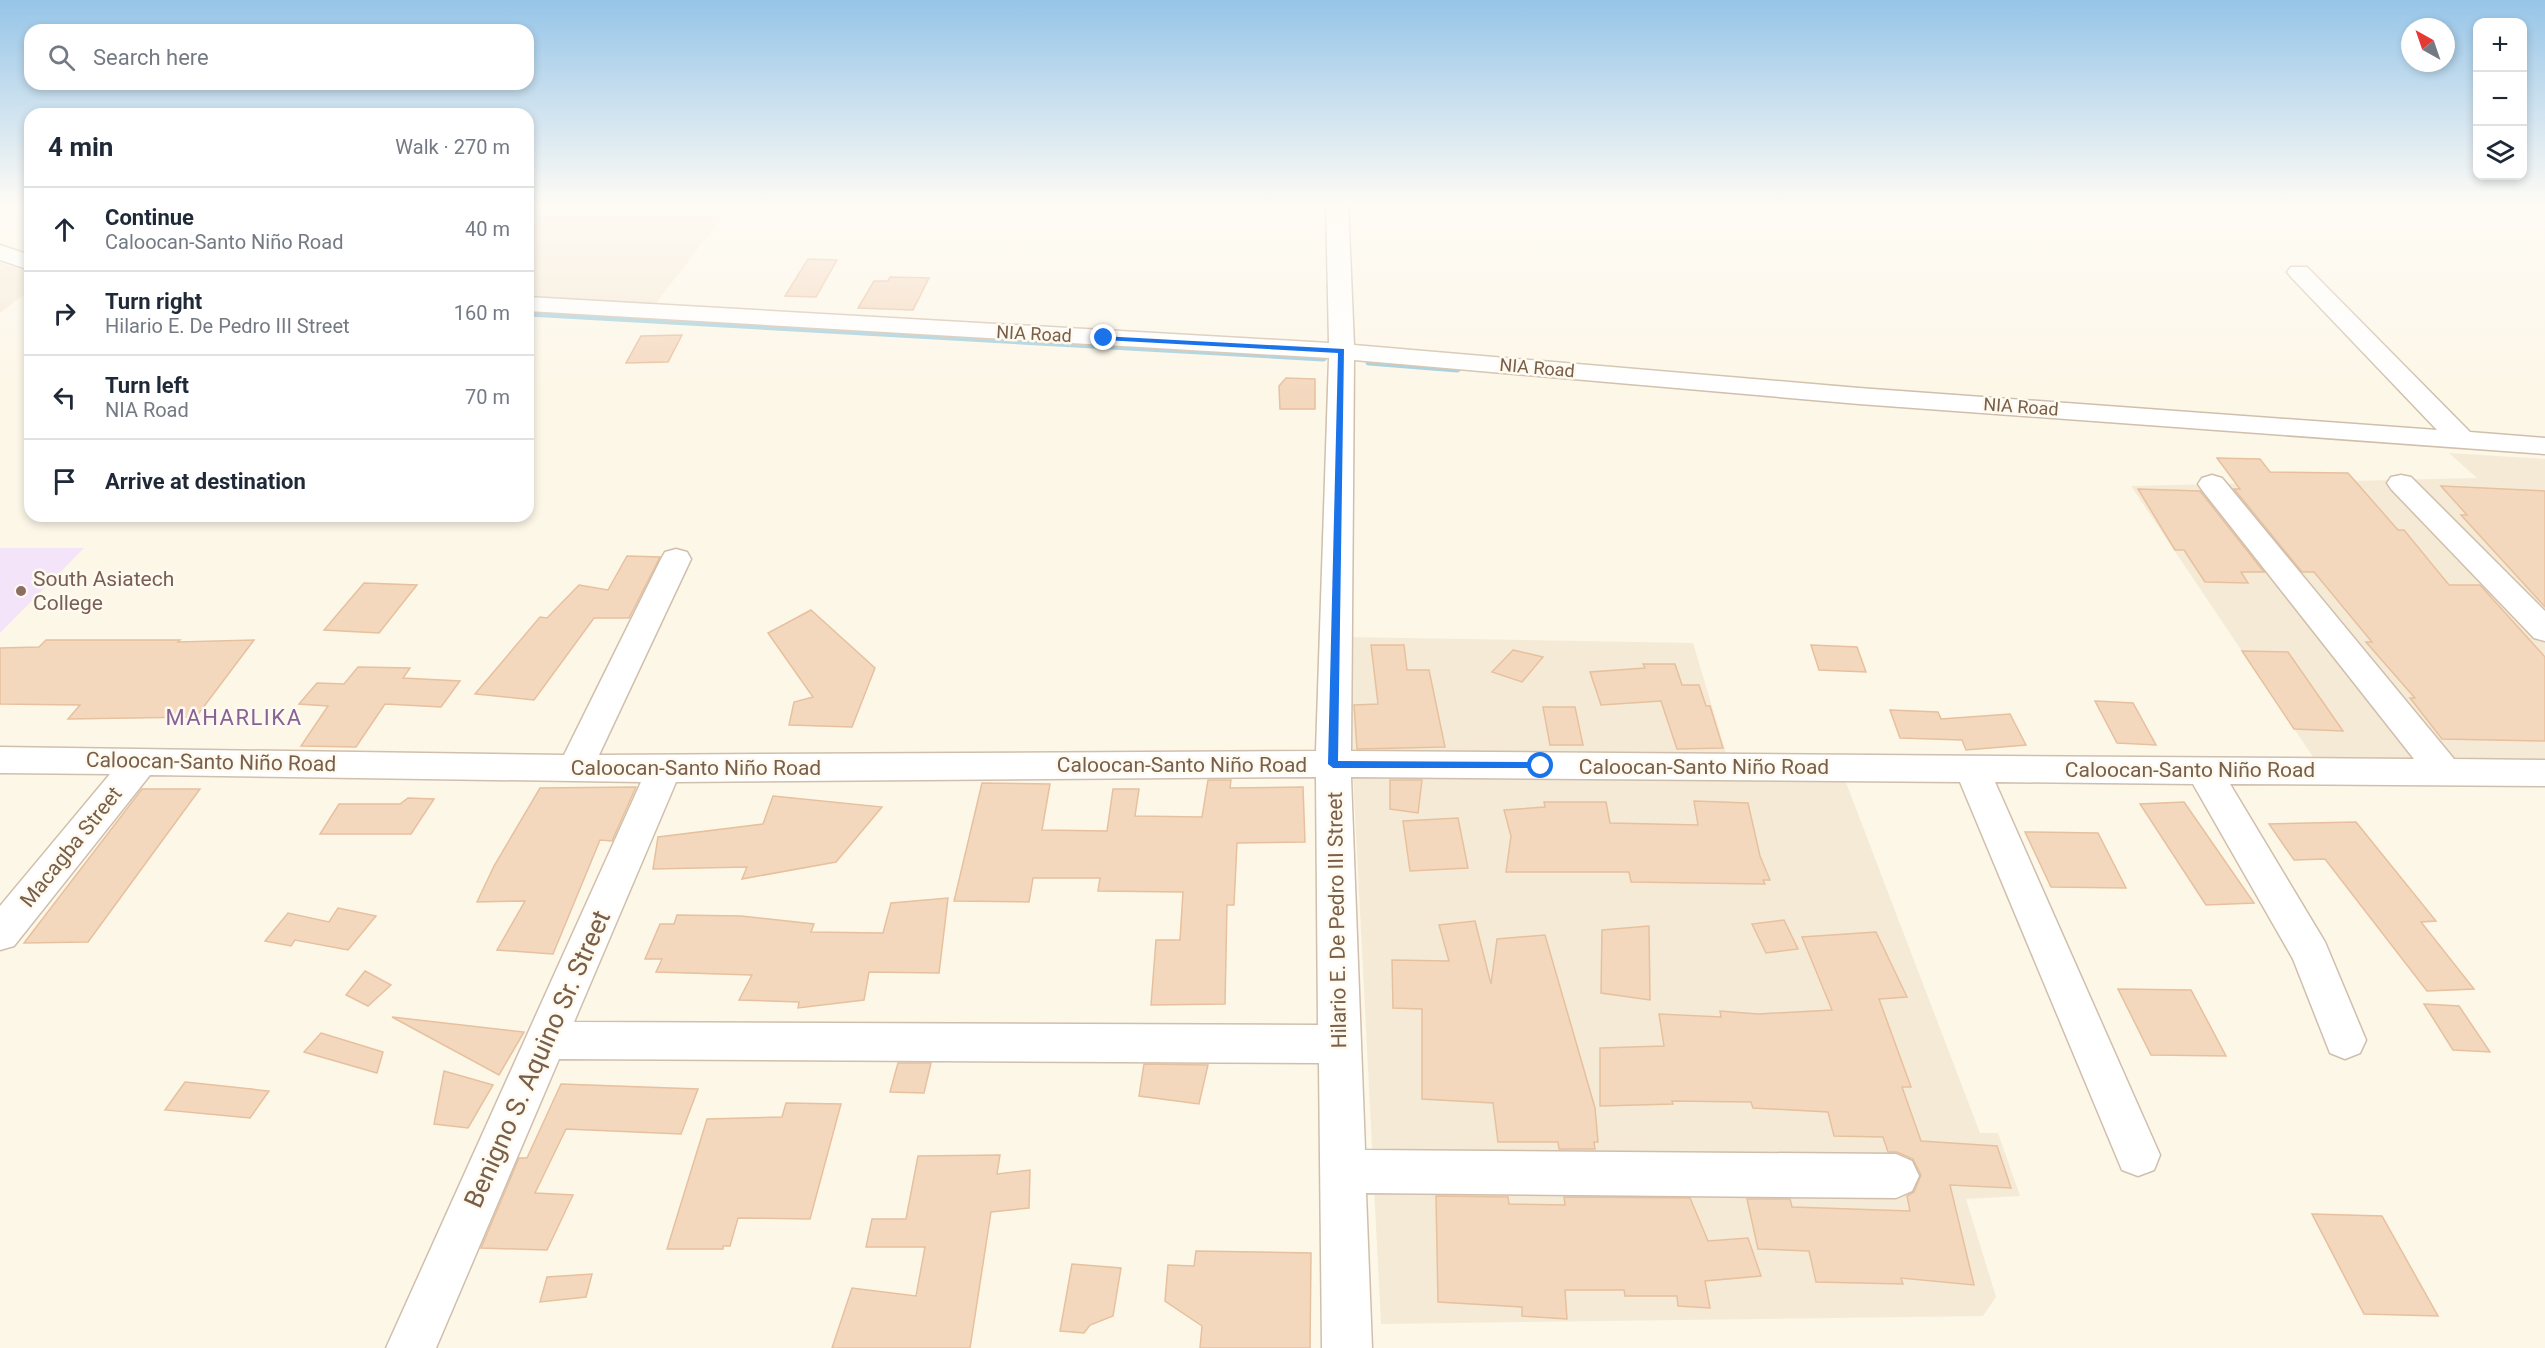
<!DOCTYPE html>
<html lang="en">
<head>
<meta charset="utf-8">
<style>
	:root { --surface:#fff; --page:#f6f6f7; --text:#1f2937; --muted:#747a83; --line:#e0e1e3 }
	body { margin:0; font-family:Roboto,sans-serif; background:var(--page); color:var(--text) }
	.controls { position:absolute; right:18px; top:18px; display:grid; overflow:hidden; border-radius:12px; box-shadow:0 3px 9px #0003 }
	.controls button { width:54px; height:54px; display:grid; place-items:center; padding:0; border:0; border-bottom:2px solid var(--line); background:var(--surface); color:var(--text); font:30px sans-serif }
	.compass { position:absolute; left:2401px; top:18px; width:54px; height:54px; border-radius:50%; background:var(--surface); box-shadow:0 3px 9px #0003; rotate:320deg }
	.stop { position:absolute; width:18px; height:18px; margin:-14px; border:4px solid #1a73e8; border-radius:50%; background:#fff }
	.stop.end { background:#1a73e8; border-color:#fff; box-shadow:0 2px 6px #0008 }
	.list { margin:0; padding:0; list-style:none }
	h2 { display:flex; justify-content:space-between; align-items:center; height:78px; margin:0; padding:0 24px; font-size:26px }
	h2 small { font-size:20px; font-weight:400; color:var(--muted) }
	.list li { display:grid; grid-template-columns:39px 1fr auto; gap:18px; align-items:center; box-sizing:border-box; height:84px; padding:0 24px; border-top:2px solid var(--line) }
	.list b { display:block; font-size:22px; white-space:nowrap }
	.list p { margin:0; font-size:20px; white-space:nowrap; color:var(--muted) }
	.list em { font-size:20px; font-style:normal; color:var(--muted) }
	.icon { flex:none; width:33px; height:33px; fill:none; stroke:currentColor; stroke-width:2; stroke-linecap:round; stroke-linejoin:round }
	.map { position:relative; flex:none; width:2545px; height:1348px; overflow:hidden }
	.search { position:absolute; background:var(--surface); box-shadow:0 3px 9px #0003; left:24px; top:24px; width:510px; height:66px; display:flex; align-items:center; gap:15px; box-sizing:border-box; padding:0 21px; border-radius:18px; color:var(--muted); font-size:22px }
	.panel { position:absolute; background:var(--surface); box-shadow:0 3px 9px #0003; left:24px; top:108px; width:510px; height:414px; border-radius:18px }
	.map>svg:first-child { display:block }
	.residential { fill:#f5ead6 }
	.education { fill:#f4e4fa }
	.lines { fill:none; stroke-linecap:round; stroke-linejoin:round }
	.stream { stroke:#a0ccdb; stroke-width:7 }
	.building { fill:#f4d8be; stroke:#e7c09e; stroke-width:1.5 }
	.minor-casing { stroke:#d0bfac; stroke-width:3 }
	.minor { fill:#fff; fill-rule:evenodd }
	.route { fill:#1a73e8 }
	.education-dot { fill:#8d6e63; stroke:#fffaef; stroke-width:2 }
	.labels { text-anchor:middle; stroke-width:5; stroke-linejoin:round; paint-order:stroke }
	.far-street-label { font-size:18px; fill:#795f4a; stroke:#fffaef }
	.education-label { font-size:21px; fill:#785e54; stroke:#fffaef; text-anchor:start }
	.street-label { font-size:21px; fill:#795f4a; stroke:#fffaef }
	.neighbourhood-label { font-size:22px; letter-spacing:1.5px; fill:#896295; stroke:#fffaef }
	.near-street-label { font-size:26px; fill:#795f4a; stroke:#fffaef }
</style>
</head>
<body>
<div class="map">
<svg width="2545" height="1348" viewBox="0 0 2545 1348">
	<rect width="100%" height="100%" fill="#fdf7e8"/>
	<g class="residential">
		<path d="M 528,204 L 732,204 L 653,307 L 528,298 Z"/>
		<path d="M 0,263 L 30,272 L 30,290 L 0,313 Z"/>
		<path d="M 2449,453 L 2545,459 L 2545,761 L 2315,760 L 2131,486 L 2477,478 Z"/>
		<path d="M 1346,637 L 1693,643 L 1726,753 L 1837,759 L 1980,1133 L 1998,1133 L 2020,1196 L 1966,1199 L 1996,1297 L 1983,1316 L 1381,1324 Z"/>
	</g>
	<path class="education" d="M 0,548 L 84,548 L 0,633 Z"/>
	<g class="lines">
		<g class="stream">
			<path d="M 528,313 L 1323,358"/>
			<path d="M 1369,362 L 1457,369"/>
		</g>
	</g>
	<g class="building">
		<path d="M 808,259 L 837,260 L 816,297 L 785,296 Z"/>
		<path d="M 890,277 L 929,278 L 913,310 L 858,308 L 874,281 L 888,281 Z"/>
		<path d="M 682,335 L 668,362 L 626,363 L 641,336 Z"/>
		<path d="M 1286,378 L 1315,379 L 1315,409 L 1280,409 L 1279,386 Z"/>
		<path d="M 2217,458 L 2260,459 L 2270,472 L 2348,473 L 2398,530 L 2404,530 L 2449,585 L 2480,585 L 2545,657 L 2545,741 L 2442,739 L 2410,698 L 2415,698 L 2366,642 L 2372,642 L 2314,572 L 2302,572 L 2234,489 L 2240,489 Z"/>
		<path d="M 2441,486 L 2545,491 L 2545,607 L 2461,515 L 2467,515 Z"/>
		<path d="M 2138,489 L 2200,491 L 2264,572 L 2241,572 L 2248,583 L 2205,582 L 2184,550 L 2175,550 Z"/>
		<path d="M 627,556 L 660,557 L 629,618 L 594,618 L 534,700 L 475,694 L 540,617 L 547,618 L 579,585 L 608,590 Z"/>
		<path d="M 364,583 L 417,585 L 379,633 L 324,630 Z"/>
		<path d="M 811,610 L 875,668 L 852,727 L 789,725 L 794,702 L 813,697 L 768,633 Z"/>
		<path d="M 46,640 L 180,640 L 178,642 L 254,640 L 196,717 L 68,719 L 80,705 L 0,704 L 0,648 L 39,647 Z"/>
		<path d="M 1371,645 L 1404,645 L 1407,670 L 1429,670 L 1445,747 L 1357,749 L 1354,705 L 1378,704 Z"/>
		<path d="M 1811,645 L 1857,647 L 1866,672 L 1819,670 Z"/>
		<path d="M 1513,650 L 1543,657 L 1522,682 L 1492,672 Z"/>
		<path d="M 2242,651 L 2288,652 L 2343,731 L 2294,729 Z"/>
		<path d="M 1643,664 L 1675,664 L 1682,685 L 1699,685 L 1706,706 L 1710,706 L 1723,748 L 1677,749 L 1661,701 L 1601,705 L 1590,672 L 1645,668 Z"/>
		<path d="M 358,667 L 410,668 L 403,678 L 460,681 L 441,707 L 385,704 L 356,747 L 301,746 L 328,706 L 299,704 L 317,683 L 344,684 Z"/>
		<path d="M 2095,701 L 2133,703 L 2156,745 L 2117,743 Z"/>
		<path d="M 1543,707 L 1575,707 L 1583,745 L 1550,745 Z"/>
		<path d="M 1890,710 L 1938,712 L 1941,719 L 2010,714 L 2026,745 L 1966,750 L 1962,740 L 1900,738 Z"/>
		<path d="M 1208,780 L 1231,780 L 1230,788 L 1303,787 L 1305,842 L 1237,843 L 1234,905 L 1227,905 L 1225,1004 L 1151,1005 L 1156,940 L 1180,940 L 1183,892 L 1098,891 L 1100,878 L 1033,878 L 1029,902 L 954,901 L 982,783 L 1050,784 L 1042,830 L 1107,831 L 1113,789 L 1139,789 L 1135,816 L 1202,817 Z"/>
		<path d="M 1390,780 L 1422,780 L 1418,813 L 1390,809 Z"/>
		<path d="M 636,787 L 612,841 L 600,840 L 553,954 L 497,950 L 525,901 L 477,902 L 494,866 L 540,788 Z"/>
		<path d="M 142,789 L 200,789 L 88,942 L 24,943 Z"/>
		<path d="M 773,796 L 882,807 L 836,862 L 742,879 L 747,867 L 653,869 L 658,837 L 763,824 Z"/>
		<path d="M 408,798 L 434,799 L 411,834 L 320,834 L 339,804 L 400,804 Z"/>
		<path d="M 1694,801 L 1748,803 L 1760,856 L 1770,880 L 1763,880 L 1765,884 L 1631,882 L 1629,872 L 1506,872 L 1511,836 L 1504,810 L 1545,807 L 1544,802 L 1606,802 L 1610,823 L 1698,825 Z"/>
		<path d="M 2184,802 L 2254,903 L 2206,905 L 2140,804 Z"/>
		<path d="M 1458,818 L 1468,868 L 1410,871 L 1403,821 Z"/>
		<path d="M 2356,822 L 2436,921 L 2421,922 L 2474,989 L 2427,991 L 2325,859 L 2294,860 L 2269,824 Z"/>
		<path d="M 2025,832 L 2098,833 L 2126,888 L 2051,887 Z"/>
		<path d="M 948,898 L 939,973 L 869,972 L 864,1000 L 798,1008 L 799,1002 L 739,1000 L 752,975 L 656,972 L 662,959 L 645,959 L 660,924 L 674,924 L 677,915 L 741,916 L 814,924 L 811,932 L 883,933 L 891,903 Z"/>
		<path d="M 338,908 L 376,916 L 348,950 L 295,940 L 291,946 L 265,941 L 288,913 L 329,922 Z"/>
		<path d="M 1784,920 L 1798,949 L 1766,953 L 1752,924 Z"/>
		<path d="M 1475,921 L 1491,984 L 1497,939 L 1545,935 L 1595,1108 L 1598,1142 L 1594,1142 L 1595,1149 L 1559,1149 L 1558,1142 L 1498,1142 L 1493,1103 L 1422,1099 L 1422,1009 L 1393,1008 L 1392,960 L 1449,961 L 1439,925 Z"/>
		<path d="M 1649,926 L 1650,1000 L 1601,993 L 1602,930 Z"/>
		<path d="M 1876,932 L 1907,997 L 1879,999 L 1911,1087 L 1902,1087 L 1921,1141 L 1997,1146 L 2011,1188 L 1950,1185 L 1974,1285 L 1901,1278 L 1903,1284 L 1816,1282 L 1809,1251 L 1758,1249 L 1747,1199 L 1790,1199 L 1792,1207 L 1910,1211 L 1907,1196 L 1914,1192 L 1921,1175 L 1913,1159 L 1897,1152 L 1888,1152 L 1883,1137 L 1834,1136 L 1828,1112 L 1753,1108 L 1751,1102 L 1672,1101 L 1673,1104 L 1600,1106 L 1600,1048 L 1664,1046 L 1659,1014 L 1721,1017 L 1720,1011 L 1758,1014 L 1832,1010 L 1802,937 Z"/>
		<path d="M 365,971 L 391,985 L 368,1006 L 346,995 Z"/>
		<path d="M 2118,989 L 2191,990 L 2226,1056 L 2151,1055 Z"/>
		<path d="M 2424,1004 L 2459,1006 L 2490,1052 L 2453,1050 Z"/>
		<path d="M 392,1017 L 524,1032 L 499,1075 Z"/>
		<path d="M 321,1033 L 383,1052 L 377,1073 L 304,1052 Z"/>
		<path d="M 898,1063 L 931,1063 L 924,1093 L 890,1092 Z"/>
		<path d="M 1144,1064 L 1208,1065 L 1199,1104 L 1139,1096 Z"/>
		<path d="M 444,1071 L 493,1085 L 468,1128 L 434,1124 Z"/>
		<path d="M 185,1082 L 269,1091 L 250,1118 L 165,1110 Z"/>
		<path d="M 561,1084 L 698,1089 L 681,1134 L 566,1129 L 535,1193 L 573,1195 L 547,1250 L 481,1248 L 519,1158 L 527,1158 Z"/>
		<path d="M 786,1103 L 841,1104 L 810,1219 L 738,1218 L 730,1246 L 723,1246 L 723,1249 L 667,1249 L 707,1119 L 782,1117 Z"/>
		<path d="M 1000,1155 L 997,1174 L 1030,1170 L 1029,1208 L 991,1212 L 970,1348 L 832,1348 L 852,1288 L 916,1296 L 925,1247 L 866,1247 L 872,1219 L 906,1219 L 918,1156 Z"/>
		<path d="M 1436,1196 L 1508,1197 L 1509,1204 L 1565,1205 L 1564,1197 L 1690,1198 L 1708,1241 L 1748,1238 L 1761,1276 L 1705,1281 L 1710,1308 L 1678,1306 L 1677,1296 L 1625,1296 L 1624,1290 L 1565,1290 L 1567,1319 L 1522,1316 L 1522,1307 L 1438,1302 Z"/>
		<path d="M 2312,1214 L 2382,1216 L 2438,1316 L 2364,1314 Z"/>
		<path d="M 1196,1251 L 1311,1253 L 1310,1348 L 1200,1348 L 1202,1326 L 1165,1301 L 1168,1265 L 1194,1266 Z"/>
		<path d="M 1072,1264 L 1121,1268 L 1113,1316 L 1090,1325 L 1084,1333 L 1060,1331 Z"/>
		<path d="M 592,1274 L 586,1297 L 540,1302 L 547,1277 Z"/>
	</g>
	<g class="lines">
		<g class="minor-casing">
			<g id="minor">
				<path d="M 1326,204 L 1348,204 L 1354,345 L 1859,388 L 2437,430 L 2291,277 L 2287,272 L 2291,267 L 2307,267 L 2470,432 L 2545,438 L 2545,454 L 1859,404 L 1354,360 L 1351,751 L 2414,759 L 2202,490 L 2198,484 L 2202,478 L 2212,475 L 2222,478 L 2454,759 L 2545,760 L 2545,786 L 2230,784 L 2325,942 L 2366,1040 L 2360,1053 L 2345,1059 L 2330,1053 L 2293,959 L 2193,784 L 1995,782 L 2160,1155 L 2154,1170 L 2138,1176 L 2122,1170 L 1960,782 L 1351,777 L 1365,1150 L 1896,1154 L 1912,1161 L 1919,1176 L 1912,1191 L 1896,1198 L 1366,1193 L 1372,1348 L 1322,1348 L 1319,1063 L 559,1059 L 436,1348 L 386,1348 L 641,782 L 150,775 L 14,946 L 0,950 L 0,906 L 110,774 L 0,773 L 0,747 L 564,755 L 661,559 L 665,552 L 676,549 L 687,552 L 691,559 L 599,755 L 1316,751 L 1329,358 L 528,311 L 528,297 L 1329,343 ZM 1316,777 L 1318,1025 L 574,1022 L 676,782 Z"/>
				<path d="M 0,245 L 30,255 L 30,270 L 0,260 Z"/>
				<path d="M 2401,475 L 2411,477 L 2545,611 L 2545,641 L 2534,638 L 2391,489 L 2387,483 L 2391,477 Z"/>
			</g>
		</g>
		<use href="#minor" class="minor"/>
	</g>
	<linearGradient id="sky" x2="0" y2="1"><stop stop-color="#96c5e8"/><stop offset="0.52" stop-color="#fefbf5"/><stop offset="1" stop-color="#fefbf5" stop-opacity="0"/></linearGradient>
	<rect width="2545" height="392" fill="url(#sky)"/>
	<path class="route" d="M 1101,336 L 1344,349 L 1338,761 L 1541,762 L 1546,766 L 1544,768 L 1333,768 L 1328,764 L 1338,353 L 1104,340 Z"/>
	<circle class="education-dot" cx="21" cy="591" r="6"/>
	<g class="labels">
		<g class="far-street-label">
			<text transform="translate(1034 334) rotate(3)" y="6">NIA Road</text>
			<text transform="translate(1537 368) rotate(5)" y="6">NIA Road</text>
			<text transform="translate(2021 407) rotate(4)" y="6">NIA Road</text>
		</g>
		<g class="education-label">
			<text x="33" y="586">South Asiatech<tspan x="33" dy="24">College</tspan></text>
		</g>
		<g class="street-label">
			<text transform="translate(211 762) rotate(1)" y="7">Caloocan-Santo Niño Road</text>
			<text x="1182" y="772">Caloocan-Santo Niño Road</text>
			<text x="1704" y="774">Caloocan-Santo Niño Road</text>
			<text x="696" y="775">Caloocan-Santo Niño Road</text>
			<text x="2190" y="777">Caloocan-Santo Niño Road</text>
			<text transform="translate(71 847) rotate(-51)" y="7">Macagba Street</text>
			<text transform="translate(1337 920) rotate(-91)" y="7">Hilario E. De Pedro III Street</text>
		</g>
		<g class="neighbourhood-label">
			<text x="234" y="725">MAHARLIKA</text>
		</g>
		<g class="near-street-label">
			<text transform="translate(537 1059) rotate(-66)" y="9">Benigno S. Aquino Sr. Street</text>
		</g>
	</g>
</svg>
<div class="controls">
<button>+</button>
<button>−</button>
<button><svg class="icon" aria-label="layers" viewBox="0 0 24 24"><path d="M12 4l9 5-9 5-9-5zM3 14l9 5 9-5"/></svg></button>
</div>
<svg class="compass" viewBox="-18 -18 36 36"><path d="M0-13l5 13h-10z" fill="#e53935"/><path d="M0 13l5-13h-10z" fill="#747a83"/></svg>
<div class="stop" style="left:1541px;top:766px"></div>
<div class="stop end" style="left:1104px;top:338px"></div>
<div class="search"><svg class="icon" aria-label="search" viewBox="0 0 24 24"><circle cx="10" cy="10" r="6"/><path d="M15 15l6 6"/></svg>Search here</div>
<section class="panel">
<h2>4 min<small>Walk · 270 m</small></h2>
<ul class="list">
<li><svg class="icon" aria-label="ahead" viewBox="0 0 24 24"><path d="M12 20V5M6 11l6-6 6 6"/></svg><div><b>Continue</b><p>Caloocan-Santo Niño Road</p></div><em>40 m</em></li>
<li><svg class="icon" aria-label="right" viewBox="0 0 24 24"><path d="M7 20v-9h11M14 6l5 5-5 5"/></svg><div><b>Turn right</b><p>Hilario E. De Pedro III Street</p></div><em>160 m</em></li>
<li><svg class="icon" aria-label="left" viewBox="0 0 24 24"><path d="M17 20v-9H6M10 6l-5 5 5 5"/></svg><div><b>Turn left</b><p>NIA Road</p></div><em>70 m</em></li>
<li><svg class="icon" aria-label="arrive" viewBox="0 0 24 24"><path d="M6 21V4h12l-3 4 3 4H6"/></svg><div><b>Arrive at destination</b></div></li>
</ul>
</section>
</div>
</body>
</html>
